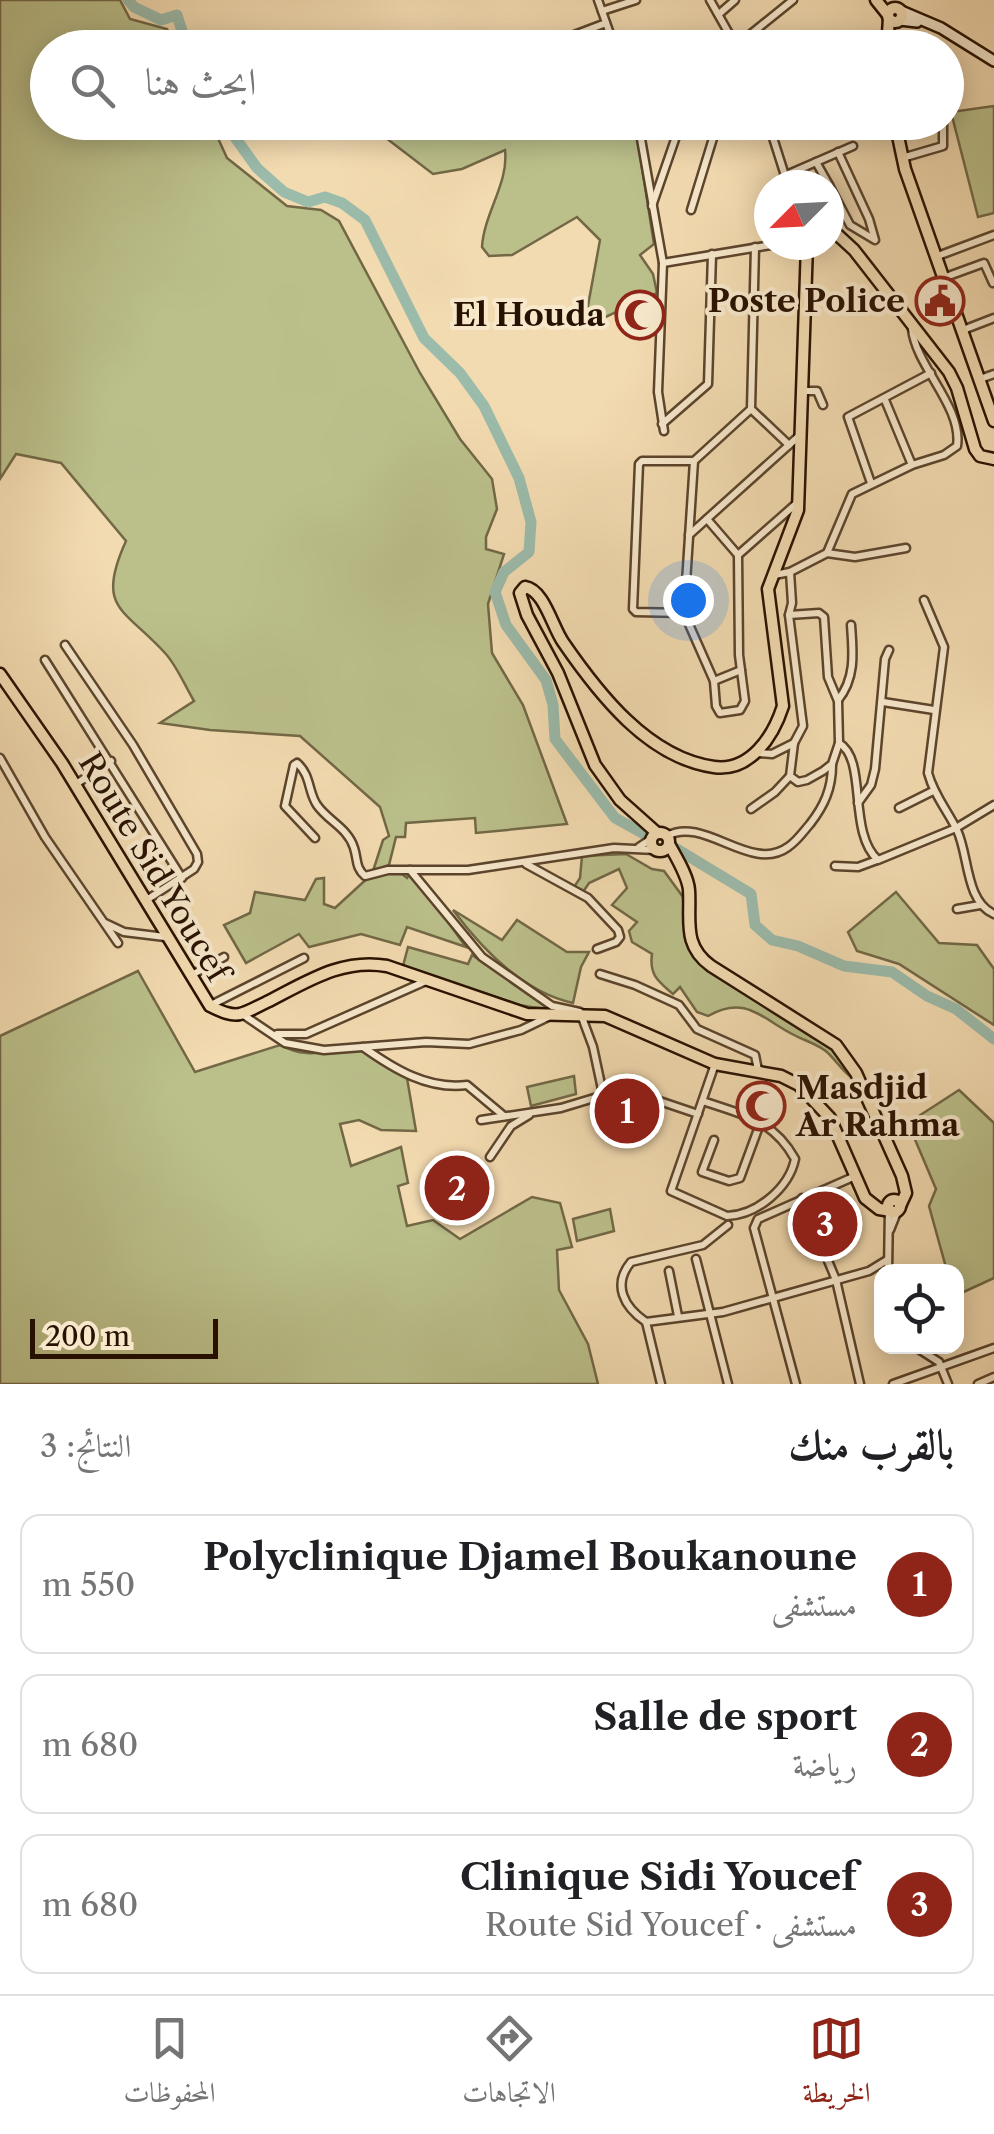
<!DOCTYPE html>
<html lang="ar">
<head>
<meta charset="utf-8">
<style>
	:root { --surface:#fff; --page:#f6f6f6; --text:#202124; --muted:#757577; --line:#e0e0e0; --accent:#8f2418 }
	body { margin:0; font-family:"Libre Caslon Text",Amiri,serif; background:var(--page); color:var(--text); direction:rtl }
	.controls { position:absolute; right:30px; bottom:30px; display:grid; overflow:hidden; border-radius:20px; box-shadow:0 5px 25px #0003 }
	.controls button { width:90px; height:90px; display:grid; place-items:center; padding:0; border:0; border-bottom:2px solid var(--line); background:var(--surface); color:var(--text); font:50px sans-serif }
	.compass { position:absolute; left:754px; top:170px; width:90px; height:90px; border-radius:50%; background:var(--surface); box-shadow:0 5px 25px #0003; rotate:246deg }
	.scale { position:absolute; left:30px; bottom:25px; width:188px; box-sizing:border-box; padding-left:10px; border:5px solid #281100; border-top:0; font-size:28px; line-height:35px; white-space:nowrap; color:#281100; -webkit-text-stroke:8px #f7e8cc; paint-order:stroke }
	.you { position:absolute; left:688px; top:600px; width:35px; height:35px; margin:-25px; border:8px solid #fff; border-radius:50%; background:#1a73e8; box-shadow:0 0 0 15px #1a73e833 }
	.badge { display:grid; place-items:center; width:65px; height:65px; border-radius:50%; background:var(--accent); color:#fff; font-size:32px; font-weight:700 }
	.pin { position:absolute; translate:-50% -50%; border:5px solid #fff; box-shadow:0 2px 10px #0006 }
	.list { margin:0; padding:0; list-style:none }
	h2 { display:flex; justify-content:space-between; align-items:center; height:130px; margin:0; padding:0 40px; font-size:42px }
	h2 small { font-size:32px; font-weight:400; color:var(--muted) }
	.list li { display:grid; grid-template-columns:65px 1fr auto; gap:30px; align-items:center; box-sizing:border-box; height:140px; margin:0 20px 20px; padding:0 20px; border:2px solid var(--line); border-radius:20px }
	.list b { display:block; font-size:38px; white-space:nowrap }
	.list p { margin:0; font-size:32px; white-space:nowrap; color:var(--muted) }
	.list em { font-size:32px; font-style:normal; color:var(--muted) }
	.icon { flex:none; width:55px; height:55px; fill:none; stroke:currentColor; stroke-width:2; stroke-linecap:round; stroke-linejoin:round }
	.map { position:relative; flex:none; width:994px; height:1384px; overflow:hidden; direction:ltr }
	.search { position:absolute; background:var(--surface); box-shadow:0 5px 25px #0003; left:30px; right:30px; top:30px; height:110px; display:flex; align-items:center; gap:25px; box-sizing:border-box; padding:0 35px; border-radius:55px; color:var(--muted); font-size:38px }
	.sheet { height:610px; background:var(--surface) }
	nav { display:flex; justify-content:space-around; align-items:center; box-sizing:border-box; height:140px; border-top:2px solid var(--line); background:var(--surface); font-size:28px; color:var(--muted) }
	nav a { display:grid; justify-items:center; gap:5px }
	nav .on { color:var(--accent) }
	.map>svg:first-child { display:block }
	.green { fill:#bbc08b; stroke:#726846; stroke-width:2.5 }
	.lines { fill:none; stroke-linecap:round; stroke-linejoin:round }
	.river { stroke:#9bbbab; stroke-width:11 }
	.minor-casing { stroke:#5b442c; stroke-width:11 }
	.secondary-casing { stroke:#281100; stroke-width:14 }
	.primary-casing { stroke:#281100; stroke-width:15 }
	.minor { stroke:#f7e8cc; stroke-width:6 }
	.secondary { stroke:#f7e8cc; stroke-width:9 }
	.primary { stroke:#f3dbb1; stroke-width:10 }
	.labels { text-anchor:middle; stroke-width:8; stroke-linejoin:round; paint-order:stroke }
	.poi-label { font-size:32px; font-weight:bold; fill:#281100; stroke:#f7e8cc; text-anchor:end }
	.street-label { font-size:32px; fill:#281100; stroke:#f7e8cc }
</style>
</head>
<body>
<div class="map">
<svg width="994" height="1384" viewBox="0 0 994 1384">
	<rect width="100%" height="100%" fill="#f3dbb1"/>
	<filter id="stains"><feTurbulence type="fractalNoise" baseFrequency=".002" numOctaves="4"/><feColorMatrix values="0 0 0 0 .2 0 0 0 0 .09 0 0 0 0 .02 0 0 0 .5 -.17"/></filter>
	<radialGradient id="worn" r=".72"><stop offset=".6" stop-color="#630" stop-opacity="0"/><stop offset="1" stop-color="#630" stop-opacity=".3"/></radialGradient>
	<g class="green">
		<path d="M 0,0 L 120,0 L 130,19 L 167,29 L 176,47 L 48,48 L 48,122 L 211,123 L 227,158 L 287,206 L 321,210 L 339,221 L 420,373 L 460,439 L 492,479 L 497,509 L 486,537 L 486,549 L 504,554 L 488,604 L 492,653 L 523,705 L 567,824 L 476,833 L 475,818 L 406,823 L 405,837 L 396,837 L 389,865 L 373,871 L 383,840 L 389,836 L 380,807 L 300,736 L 210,730 L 160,723 L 194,701 C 185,686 177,666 165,653 C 124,608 95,609 126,541 L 61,463 L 16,454 L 0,479 Z"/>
		<path d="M 605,27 L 612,48 L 551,48 Z"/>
		<path d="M 994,106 L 994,213 L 978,217 L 951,112 Z"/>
		<path d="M 380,123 L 635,123 L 654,244 L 640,255 L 653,274 L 657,293 L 595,322 L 587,311 L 600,240 L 577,217 L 512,255 L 489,256 L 482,247 C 484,213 509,183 505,150 L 462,169 L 433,174 L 386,138 Z"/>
		<path d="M 626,854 L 652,869 L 664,871 L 683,897 L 686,942 L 695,959 L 826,1041 L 841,1058 L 851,1077 C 842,1070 837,1062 829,1054 C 821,1045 805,1041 794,1035 C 762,1019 746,994 708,1016 L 697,1012 L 680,987 L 673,994 C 658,981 649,975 652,954 L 632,942 L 629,931 L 637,922 L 612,905 L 627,888 L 619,869 L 589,883 L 583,892 L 574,887 L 580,878 L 582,856 Z"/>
		<path d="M 397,870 L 407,878 L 409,875 L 428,894 L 466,947 L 407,927 L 400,945 L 361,934 L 309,947 L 299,934 L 246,963 L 224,925 L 250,913 L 255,892 L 305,900 L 316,879 L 324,878 L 324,904 L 335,908 L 371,875 Z"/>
		<path d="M 896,892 L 939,943 L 977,945 L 994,969 L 994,1025 L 899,964 L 857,951 L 848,932 Z"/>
		<path d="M 453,910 L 502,940 L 517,920 L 567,952 L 589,952 L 581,967 L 573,1003 C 523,992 482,949 453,910 Z"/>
		<path d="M 408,947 L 468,964 L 472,955 L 542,1003 L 571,1009 C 515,1014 455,983 403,966 Z"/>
		<path d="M 138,971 L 195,1072 L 280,1045 C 312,1062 329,1047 359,1050 C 369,1051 395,1072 407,1078 L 416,1131 L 381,1130 L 359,1120 L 340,1124 L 351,1166 L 401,1147 L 408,1183 L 398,1186 L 407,1226 L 433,1220 L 460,1239 L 532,1197 L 560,1203 L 572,1247 L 557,1250 L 559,1290 L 588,1344 L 598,1384 L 0,1384 L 0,1036 Z"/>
		<path d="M 574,1076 L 576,1094 L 531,1106 L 527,1087 Z"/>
		<path d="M 959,1090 L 994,1123 L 994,1278 L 957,1295 L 956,1272 L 947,1271 L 929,1206 L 936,1189 L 908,1123 Z"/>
		<path d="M 610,1209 L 614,1231 L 577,1241 L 573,1219 Z"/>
	</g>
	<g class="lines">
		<g class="river">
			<path d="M 128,0 L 134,7 L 161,20 L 177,15 L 182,31 L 180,48"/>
			<path d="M 224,122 L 257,168 L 284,192 L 308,202 L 325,197 L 342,203 L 365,220 L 424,338 L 460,373 L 484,406 L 519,478 L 531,522 L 529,552 L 504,572 L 495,592 L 506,625 L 546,680 L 553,705 L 555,739 L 615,818 L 644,834"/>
			<path d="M 675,848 L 751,894 L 755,925 L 772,940 L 798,946 L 844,966 L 892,972 L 927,996 L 956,1009 L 994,1039"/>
		</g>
		<g class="minor-casing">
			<g id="minor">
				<path d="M 598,0 L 615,48"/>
				<path d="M 710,0 L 736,46"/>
				<path d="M 602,11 L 636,0"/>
				<path d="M 719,14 L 735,0"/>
				<path d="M 736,46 L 793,0"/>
				<path d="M 540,48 L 606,23"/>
				<path d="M 707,48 L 710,48"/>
				<path d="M 638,122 L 663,263 L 658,392 L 664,431"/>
				<path d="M 768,122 L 788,185"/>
				<path d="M 902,158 L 943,146 L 943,122"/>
				<path d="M 816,162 L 829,185"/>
				<path d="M 784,176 L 853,146"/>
				<path d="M 829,185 L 850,225 L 875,240 L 869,219 L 838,152"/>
				<path d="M 652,206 L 681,122"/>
				<path d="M 691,210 L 718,122"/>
				<path d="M 935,257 L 994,235"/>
				<path d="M 663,263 L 771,245"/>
				<path d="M 943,278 L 984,263 L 993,283"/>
				<path d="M 963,330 L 994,318"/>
				<path d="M 980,379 L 994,374"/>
				<path d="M 803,391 L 817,391 L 823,405"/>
				<path d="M 885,400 L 912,465"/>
				<path d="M 751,409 L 789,445"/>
				<path d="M 662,424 L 708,384 L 712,254"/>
				<path d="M 694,461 L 684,613 L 714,681 L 716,706 L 720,713 L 740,710 L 745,701 L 739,655 L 738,555 L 797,503"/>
				<path d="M 871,483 L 848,417 L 931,373"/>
				<path d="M 707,519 L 738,555"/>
				<path d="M 689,535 L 799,436"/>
				<path d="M 827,553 L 855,557 L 906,548"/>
				<path d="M 790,572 L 792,603 L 789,615 L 803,726 L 794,743"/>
				<path d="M 774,575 L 790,572 L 827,553 L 852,494 L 912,465 L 944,455 L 957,446 C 963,407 916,367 912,329"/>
				<path d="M 924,600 L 944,647 L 928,773 C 934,795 947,810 957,830 C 969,855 965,901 994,914"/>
				<path d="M 684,613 L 636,612 L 633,609 L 639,464 L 642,461 L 694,461 L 751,409 L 755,247"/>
				<path d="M 65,645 L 133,745 L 197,854 L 198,862 L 194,869 L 145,901"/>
				<path d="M 45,660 L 182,878"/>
				<path d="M 714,681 L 741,670"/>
				<path d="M 838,700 C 856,678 853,652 851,625"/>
				<path d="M 883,702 L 934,710"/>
				<path d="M 839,743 C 868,760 847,832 878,860 L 956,828 L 994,805"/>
				<path d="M 758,753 L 772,754 L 794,743 L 790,776 L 798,782 L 807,780 L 823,771 L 832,764 L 839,743 L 838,701 L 828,677 L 824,617 L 819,613 L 789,615"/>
				<path d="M 0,758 L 45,837 L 118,943"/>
				<path d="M 76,784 L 111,761"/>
				<path d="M 858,803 L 871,785 L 875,769 L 885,659 L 889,650"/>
				<path d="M 899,808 L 933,791"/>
				<path d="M 751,809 L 775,792 L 790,776"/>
				<path d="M 667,836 C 704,815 751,874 788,847 C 797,841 803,832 810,824 C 824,806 832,789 832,765"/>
				<path d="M 315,838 L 285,806 L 294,765 L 297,763 C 311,775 308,792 317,805 C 328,821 348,828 354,848 C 358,860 355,867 365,876 L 388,870 L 468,870 L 614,848 L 655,850"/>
				<path d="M 639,847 L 651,839"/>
				<path d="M 526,864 L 588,898 L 618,930 L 620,937 L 616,942 L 597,949"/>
				<path d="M 835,866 L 858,867 L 877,860"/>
				<path d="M 410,870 L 482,957 L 552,1006 L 580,1012 L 593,1047 L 603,1094"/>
				<path d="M 957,909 L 980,905"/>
				<path d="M 105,923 L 124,932 L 165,937"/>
				<path d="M 600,974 L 635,985 L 679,1005 L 697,1029 L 755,1055 L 758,1070"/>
				<path d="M 190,976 L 224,957"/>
				<path d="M 211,1005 L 304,958"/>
				<path d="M 242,1014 L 285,1043 L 324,1050 L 426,1042 L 469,1044 L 521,1030 L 548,1017"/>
				<path d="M 277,1034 L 306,1034 L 426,981"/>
				<path d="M 363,1047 C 394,1069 428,1090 467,1085 L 504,1116"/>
				<path d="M 703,1101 C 743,1115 773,1119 795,1159 C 789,1188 757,1215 727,1216 L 671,1191 L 715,1064"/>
				<path d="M 481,1120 L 561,1108 L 624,1089 L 698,1114"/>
				<path d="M 714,1140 L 702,1172 L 729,1181 L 740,1178 L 761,1121"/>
				<path d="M 490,1157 L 511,1126 L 529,1115"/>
				<path d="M 802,1198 L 836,1280 L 860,1384"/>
				<path d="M 890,1230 L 898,1210"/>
				<path d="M 696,1259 L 728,1384"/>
				<path d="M 669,1271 L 678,1316"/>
				<path d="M 888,1272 L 889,1208"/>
				<path d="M 646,1322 L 723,1312 L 869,1271 L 887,1260"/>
				<path d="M 914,1346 L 939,1362 L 948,1384"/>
				<path d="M 661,1384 L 646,1322 C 624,1307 612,1285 631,1262 L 703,1245 L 728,1225"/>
				<path d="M 796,1384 L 754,1228 L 758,1219 L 853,1177"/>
				<path d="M 893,1384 L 994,1348"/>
				<path d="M 978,1384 L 994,1377"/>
			</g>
		</g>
		<g class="secondary-casing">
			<g id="secondary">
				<path d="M 901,11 L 941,28 L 994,61"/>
				<path d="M 900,20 L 917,22"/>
			</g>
		</g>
		<g class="primary-casing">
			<g id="primary">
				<path d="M 876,0 L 888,15"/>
				<circle cx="895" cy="15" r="7"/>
				<path d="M 887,48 L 889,18"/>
				<path d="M 895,122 L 905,169 L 994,421"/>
				<path d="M 829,227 L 854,250 L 949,372 L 957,388 L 975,449 L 980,456 L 994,459"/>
				<path d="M 0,674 L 62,763 L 210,1006 C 219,1010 229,1016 240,1014 C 249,1012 260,1005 269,1001 C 308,981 343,958 387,966 L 527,1014 L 605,1016 L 715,1064 L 781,1076 L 799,1085 L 830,1118 L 865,1198 L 879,1209 L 891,1211"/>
				<circle cx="660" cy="842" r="9"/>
				<path d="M 657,833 L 620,800 L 595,765 L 558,673 L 527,615 L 520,593 L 525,587 C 544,590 552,626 563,642 C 598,693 648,758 714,767 C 750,772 773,737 783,706 L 768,589 L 798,510 L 807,245"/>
				<path d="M 669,844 C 676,857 688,876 689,890 C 691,920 682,945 711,966 L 836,1045 L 856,1073 L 902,1176 L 906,1193 L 900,1206"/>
				<circle cx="894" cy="1206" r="6"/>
			</g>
		</g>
		<use href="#minor" class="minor"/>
		<use href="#secondary" class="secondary"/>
		<use href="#primary" class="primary"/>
	</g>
	<defs>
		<g id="civic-ring" transform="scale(2.5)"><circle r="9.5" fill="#f7e8cc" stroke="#8f2418" stroke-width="1.5"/><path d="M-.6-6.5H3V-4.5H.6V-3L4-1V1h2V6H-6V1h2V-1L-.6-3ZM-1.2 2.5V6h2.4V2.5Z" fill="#8f2418"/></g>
		<g id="mosque-ring" transform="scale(2.5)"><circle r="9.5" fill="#f7e8cc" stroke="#8f2418" stroke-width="1.5"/><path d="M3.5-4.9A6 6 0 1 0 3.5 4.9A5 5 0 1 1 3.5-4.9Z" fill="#8f2418"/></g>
	</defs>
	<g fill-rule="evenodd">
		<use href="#civic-ring" x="940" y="301"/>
		<use href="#mosque-ring" x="640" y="315"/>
		<use href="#mosque-ring" x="761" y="1106"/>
	</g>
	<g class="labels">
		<g class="poi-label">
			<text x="905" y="312">Poste Police</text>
			<text x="605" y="326">El Houda</text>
			<text x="796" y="1099" text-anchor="start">Masdjid<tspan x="796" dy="37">Ar Rahma</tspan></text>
		</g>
		<g class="street-label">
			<text transform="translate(154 867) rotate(59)" y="11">Route Sid Youcef</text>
		</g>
	</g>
	<rect width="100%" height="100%" filter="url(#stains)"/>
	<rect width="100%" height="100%" fill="url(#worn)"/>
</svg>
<div class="controls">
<button><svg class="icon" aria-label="locate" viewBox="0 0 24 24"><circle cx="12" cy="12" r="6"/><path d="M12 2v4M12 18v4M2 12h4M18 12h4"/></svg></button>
</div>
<svg class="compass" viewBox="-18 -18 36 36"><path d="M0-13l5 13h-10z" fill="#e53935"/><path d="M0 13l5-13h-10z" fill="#757577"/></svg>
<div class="scale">200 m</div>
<div class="you"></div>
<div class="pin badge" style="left:627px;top:1111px">1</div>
<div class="pin badge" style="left:457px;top:1188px">2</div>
<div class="pin badge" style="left:825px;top:1224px">3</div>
<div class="search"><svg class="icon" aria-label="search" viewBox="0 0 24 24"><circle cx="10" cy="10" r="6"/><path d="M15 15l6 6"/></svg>ابحث هنا</div>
</div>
<section class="sheet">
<h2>بالقرب منك<small>النتائج: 3</small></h2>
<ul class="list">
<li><span class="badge">1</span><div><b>Polyclinique Djamel Boukanoune</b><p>مستشفى</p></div><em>550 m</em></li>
<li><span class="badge">2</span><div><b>Salle de sport</b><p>رياضة</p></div><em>680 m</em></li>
<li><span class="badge">3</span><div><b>Clinique Sidi Youcef</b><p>مستشفى · Route Sid Youcef</p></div><em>680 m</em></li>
</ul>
</section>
<nav>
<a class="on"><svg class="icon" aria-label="map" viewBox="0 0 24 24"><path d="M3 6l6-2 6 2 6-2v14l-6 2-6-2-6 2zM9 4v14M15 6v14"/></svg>الخريطة</a>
<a><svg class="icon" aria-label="directions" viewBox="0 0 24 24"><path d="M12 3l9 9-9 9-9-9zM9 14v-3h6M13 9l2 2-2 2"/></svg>الاتجاهات</a>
<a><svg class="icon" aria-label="saved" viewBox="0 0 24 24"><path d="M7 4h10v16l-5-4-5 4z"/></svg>المحفوظات</a>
</nav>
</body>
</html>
